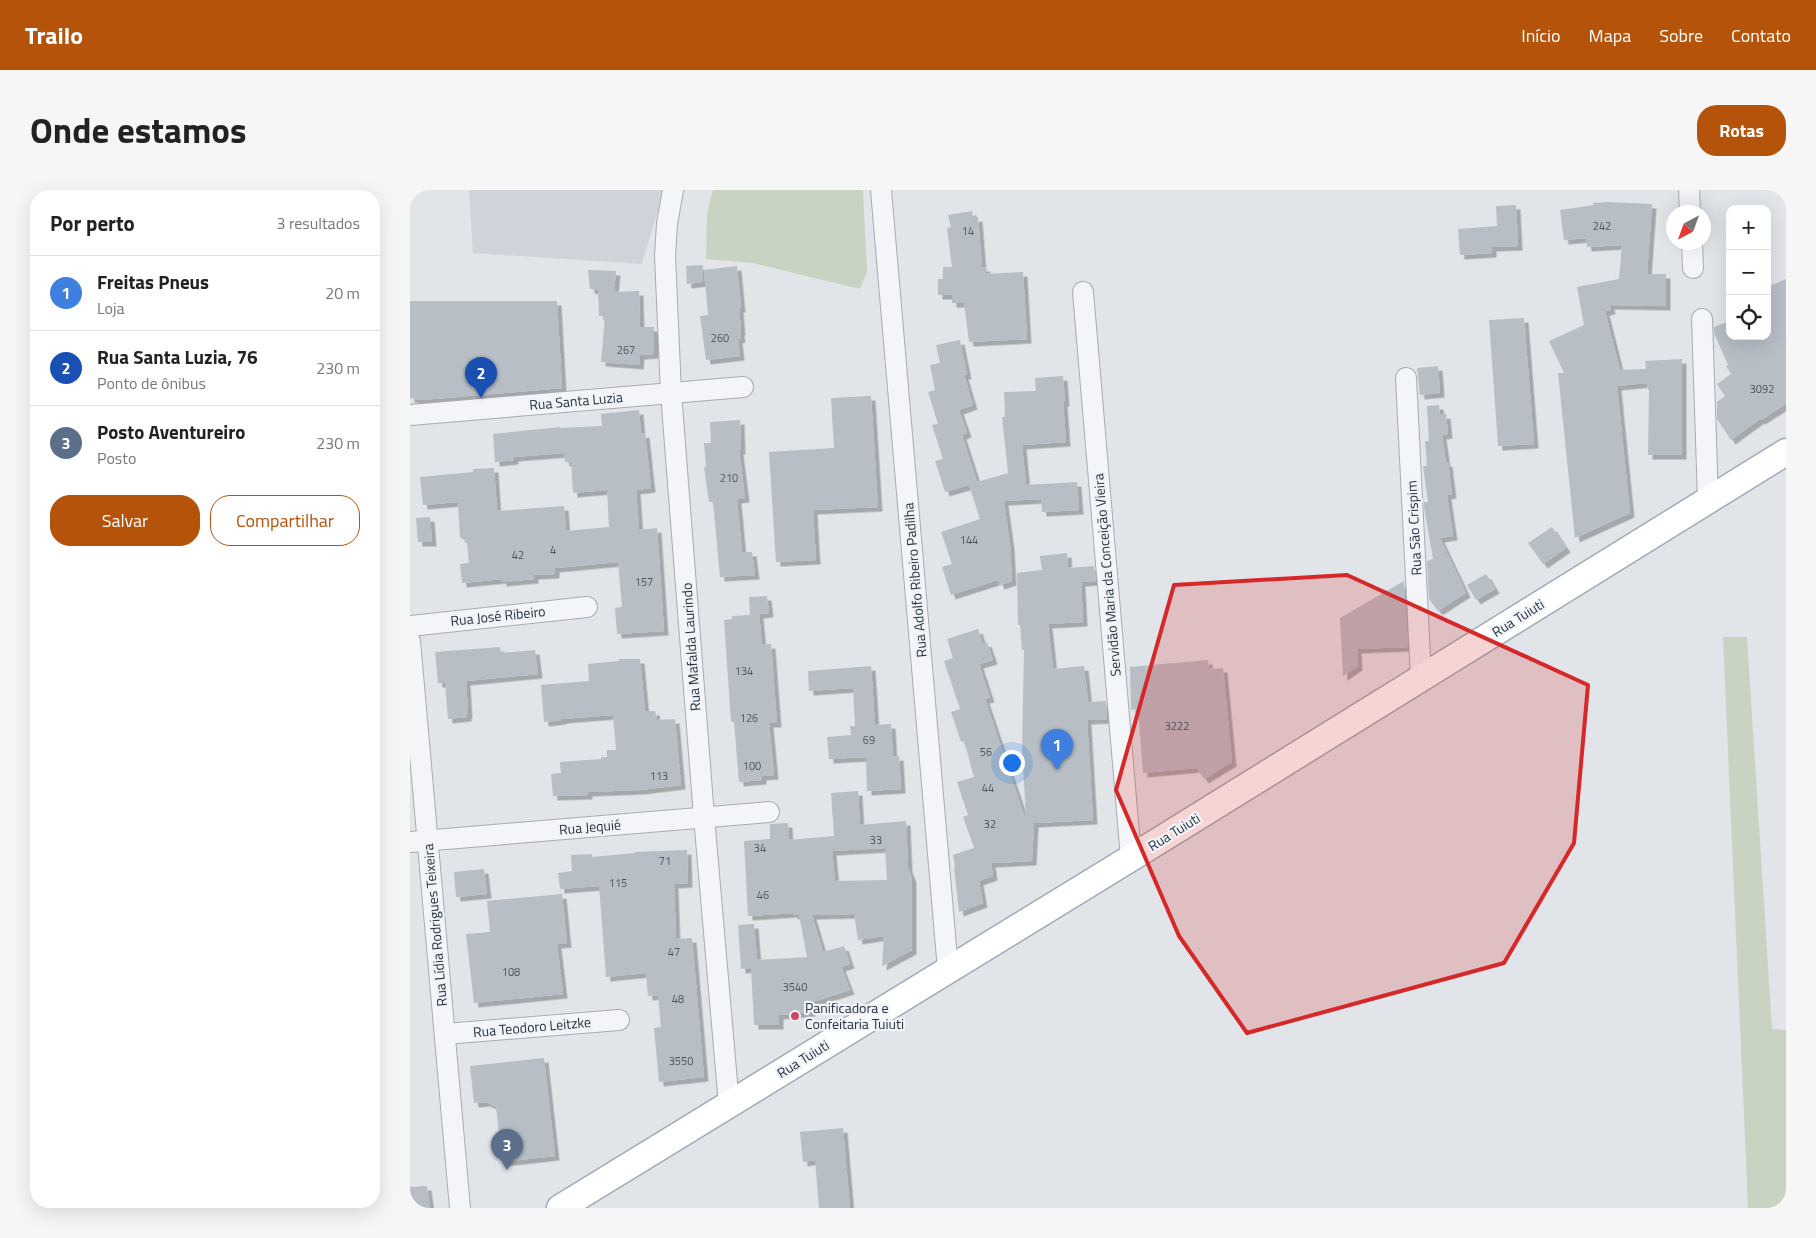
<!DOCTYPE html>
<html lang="pt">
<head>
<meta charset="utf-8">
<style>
	:root { --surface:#fff; --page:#f6f6f6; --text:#222; --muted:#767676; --line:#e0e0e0; --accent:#b45309 }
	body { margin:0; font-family:"Titillium Web",sans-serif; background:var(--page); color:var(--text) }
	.controls { position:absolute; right:15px; top:15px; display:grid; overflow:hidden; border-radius:10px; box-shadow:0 5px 20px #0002 }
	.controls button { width:45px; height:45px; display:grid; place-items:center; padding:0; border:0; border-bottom:1px solid var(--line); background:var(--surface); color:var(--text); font:25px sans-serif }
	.compass { position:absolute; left:1256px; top:15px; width:45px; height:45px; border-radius:50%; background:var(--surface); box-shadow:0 5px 20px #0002; rotate:221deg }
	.you { position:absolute; left:601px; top:572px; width:18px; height:18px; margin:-12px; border:4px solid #fff; border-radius:50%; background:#1a73e8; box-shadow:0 0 0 8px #1a73e833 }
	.badge { display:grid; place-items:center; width:32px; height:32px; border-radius:50%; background:var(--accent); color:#fff; font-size:16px; font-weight:700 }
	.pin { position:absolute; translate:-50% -41px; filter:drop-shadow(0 1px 2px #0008) }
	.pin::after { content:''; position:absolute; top:26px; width:18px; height:15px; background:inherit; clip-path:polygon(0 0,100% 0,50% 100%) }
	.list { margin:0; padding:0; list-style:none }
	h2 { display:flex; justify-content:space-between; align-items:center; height:65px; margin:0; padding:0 20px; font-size:21px }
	h2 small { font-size:16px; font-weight:400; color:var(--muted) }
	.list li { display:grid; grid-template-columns:32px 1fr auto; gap:15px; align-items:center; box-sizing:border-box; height:75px; padding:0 20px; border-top:1px solid var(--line) }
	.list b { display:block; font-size:19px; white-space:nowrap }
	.list p { margin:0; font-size:16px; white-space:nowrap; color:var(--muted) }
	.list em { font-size:16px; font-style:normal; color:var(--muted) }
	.actions { display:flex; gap:10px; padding:15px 20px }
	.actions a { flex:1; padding:11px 0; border:1px solid var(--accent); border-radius:20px; text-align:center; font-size:18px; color:var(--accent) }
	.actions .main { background:var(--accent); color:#fff }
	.icon { flex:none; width:28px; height:28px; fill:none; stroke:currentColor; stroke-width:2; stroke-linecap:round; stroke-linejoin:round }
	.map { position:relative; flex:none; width:1376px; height:1018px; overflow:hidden; border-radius:20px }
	header { display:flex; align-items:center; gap:30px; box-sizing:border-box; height:70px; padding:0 25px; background:var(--accent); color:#fff }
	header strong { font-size:24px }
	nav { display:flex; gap:28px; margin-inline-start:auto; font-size:18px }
	.intro { display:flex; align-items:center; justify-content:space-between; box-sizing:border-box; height:120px; padding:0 30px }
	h1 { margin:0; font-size:35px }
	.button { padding:12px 22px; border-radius:20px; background:var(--accent); color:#fff; font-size:18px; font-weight:700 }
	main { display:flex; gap:30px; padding:0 30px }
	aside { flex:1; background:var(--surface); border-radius:20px; box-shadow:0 5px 20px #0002 }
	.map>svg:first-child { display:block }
	.built { fill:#cfd4db }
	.green { fill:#c8d3c2 }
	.building { fill:#b8bec6; fill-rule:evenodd; filter:url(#shadow) }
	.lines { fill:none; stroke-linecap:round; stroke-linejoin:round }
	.minor-casing { stroke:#a6acb3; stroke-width:22 }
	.major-casing { stroke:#a0aab5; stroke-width:29 }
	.minor { stroke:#f3f5f8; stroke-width:20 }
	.major { stroke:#fff; stroke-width:26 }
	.marked { fill:#d62828; fill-opacity:0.2; stroke:#d62828; stroke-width:4; stroke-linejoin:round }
	.poi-dot { fill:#ce4666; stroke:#f0f3f7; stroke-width:2 }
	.labels { text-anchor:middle; stroke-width:4.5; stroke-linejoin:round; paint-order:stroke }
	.number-label { font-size:11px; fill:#4d5662 }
	.street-label { font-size:14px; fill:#293441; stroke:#f0f3f7 }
	.poi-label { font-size:14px; fill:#293441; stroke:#f0f3f7; text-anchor:start }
</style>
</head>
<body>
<header>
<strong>Trailo</strong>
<nav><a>Início</a><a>Mapa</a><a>Sobre</a><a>Contato</a></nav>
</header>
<div class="intro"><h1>Onde estamos</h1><a class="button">Rotas</a></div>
<main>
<aside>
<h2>Por perto<small>3 resultados</small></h2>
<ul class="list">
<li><span class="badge" style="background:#3f7fe0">1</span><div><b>Freitas Pneus</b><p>Loja</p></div><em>20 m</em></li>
<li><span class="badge" style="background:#1a4fb4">2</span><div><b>Rua Santa Luzia, 76</b><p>Ponto de ônibus</p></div><em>230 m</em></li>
<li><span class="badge" style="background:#5c6f8a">3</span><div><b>Posto Aventureiro</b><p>Posto</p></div><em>230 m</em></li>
</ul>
<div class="actions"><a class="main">Salvar</a><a>Compartilhar</a></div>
</aside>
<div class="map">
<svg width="1376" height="1018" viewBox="0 0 1376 1018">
	<defs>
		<filter id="shadow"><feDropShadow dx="4.5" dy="4.5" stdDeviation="0" flood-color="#0004"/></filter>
	</defs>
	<rect width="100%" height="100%" fill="#e1e5e9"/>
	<path class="built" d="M 59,0 L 254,0 L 232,74 L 63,63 Z"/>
	<g class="green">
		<path d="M 303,0 L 453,0 L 457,82 L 450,99 L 343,73 L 296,69 L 297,23 Z"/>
		<path d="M 1313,447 L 1337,447 L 1362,839 L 1376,840 L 1376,1018 L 1338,1018 Z"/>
	</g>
	<g class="building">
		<path d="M 1198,12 L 1242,14 L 1237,84 L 1256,84 L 1256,116 L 1200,115 L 1201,120 L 1195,121 L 1210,180 L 1236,179 L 1235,171 L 1272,169 L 1272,265 L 1238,265 L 1239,200 L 1238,200 L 1237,193 L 1207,196 L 1220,323 L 1165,348 L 1148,183 L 1154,183 L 1139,151 L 1174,135 L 1167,97 L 1209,89 L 1212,55 L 1177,57 L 1176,48 L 1154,50 L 1150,20 L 1184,15 L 1183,13 Z"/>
		<path d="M 1106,15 L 1108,56 L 1082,57 L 1082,63 L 1050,65 L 1048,39 L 1087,36 L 1086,16 Z"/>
		<path d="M 562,21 L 563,28 L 568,27 L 572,77 L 576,77 L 576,84 L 613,82 L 617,149 L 559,152 L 554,113 L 542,113 L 542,105 L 528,105 L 528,89 L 533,89 L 533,77 L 542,77 L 537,38 L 541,37 L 538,25 Z"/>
		<path d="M 293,75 L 292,92 L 277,94 L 276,76 Z"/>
		<path d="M 327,76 L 331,118 L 329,118 L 331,141 L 330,141 L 331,148 L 328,149 L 330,166 L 296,170 L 290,126 L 298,125 L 294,80 Z"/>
		<path d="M 178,80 L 206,81 L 204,102 L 229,101 L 230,137 L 244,137 L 244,164 L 230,165 L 229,175 L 191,172 L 195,126 L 189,126 L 188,100 L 180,99 Z"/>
		<path d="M 1376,89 L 1376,214 L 1351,230 L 1350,229 L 1321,250 L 1307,229 L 1307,212 L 1315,206 L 1307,194 L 1321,184 L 1316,176 L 1318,175 L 1304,143 L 1304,137 L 1320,131 L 1320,146 L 1357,146 L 1357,97 Z"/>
		<path d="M 0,111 L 147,111 L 152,198 L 12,210 L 0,208 Z"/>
		<path d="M 1114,128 L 1124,254 L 1088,256 L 1079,130 Z"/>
		<path d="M 550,150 L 557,185 L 554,185 L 563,215 L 549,220 L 557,243 L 552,245 L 567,292 L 598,283 L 592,227 L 595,227 L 594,202 L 626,201 L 625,188 L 653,186 L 655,212 L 653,212 L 656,252 L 612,255 L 616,295 L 667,292 L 669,320 L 632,322 L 631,309 L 594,311 L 600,355 L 602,391 L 590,395 L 588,390 L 541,405 L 532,377 L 542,374 L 531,342 L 570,329 L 559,295 L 535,302 L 525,271 L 533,269 L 522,235 L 528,234 L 518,202 L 525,200 L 520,175 L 530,173 L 526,155 Z"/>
		<path d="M 1028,176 L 1030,203 L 1010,205 L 1007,178 Z"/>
		<path d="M 461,206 L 468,317 L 403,320 L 406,370 L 366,372 L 359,262 L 424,258 L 421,208 Z"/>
		<path d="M 1029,215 L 1030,225 L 1036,224 L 1038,244 L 1032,245 L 1036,273 L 1038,272 L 1042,304 L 1037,305 L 1043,346 L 1030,348 L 1056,403 L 1028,421 L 1019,409 L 1017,371 L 1023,369 L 1014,317 L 1014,312 L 1018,312 L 1013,276 L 1017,276 L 1015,251 L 1019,251 L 1017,216 Z"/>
		<path d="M 229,220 L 231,244 L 235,243 L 241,298 L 226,300 L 229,340 L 247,338 L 254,441 L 207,444 L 205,418 L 212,417 L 208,372 L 145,378 L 145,384 L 124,385 L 124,389 L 92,392 L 92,389 L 52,393 L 50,374 L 59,373 L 57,352 L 50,347 L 48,312 L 13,315 L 10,287 L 63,282 L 63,279 L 84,278 L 87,321 L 154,316 L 156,341 L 199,337 L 197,300 L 163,303 L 161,272 L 155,272 L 154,263 L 104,267 L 104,270 L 85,272 L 83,244 L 150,237 L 150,238 L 192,236 L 191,224 Z"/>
		<path d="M 330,230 L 331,260 L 329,260 L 335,308 L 327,309 L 332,362 L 342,362 L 345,385 L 310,387 L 303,312 L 299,312 L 294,277 L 296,277 L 294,253 L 301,253 L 300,232 Z"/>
		<path d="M 20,327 L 22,352 L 8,352 L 6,328 Z"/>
		<path d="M 1142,337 L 1156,358 L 1133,374 L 1118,353 Z"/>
		<path d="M 657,363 L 658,378 L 684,376 L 686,391 L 671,392 L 673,432 L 638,434 L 643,479 L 674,476 L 678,512 L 696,511 L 697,529 L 677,530 L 683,630 L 624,633 L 622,671 L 581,673 L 583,686 L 569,691 L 573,713 L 549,722 L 544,677 L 545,676 L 543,665 L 564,658 L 553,627 L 558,625 L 547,592 L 564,587 L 554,551 L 551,552 L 541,522 L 550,519 L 534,471 L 543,468 L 537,449 L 568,439 L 573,454 L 577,452 L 583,470 L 569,474 L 580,508 L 575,509 L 614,625 L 616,625 L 612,560 L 614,460 L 612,460 L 610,435 L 608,435 L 607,383 L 632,380 L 630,366 Z"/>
		<path d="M 1076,384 L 1085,399 L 1066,410 L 1057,395 Z"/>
		<path d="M 994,391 L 998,457 L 947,459 L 948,476 L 933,486 L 930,428 Z"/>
		<path d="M 357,406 L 359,423 L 349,424 L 352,455 L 361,454 L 367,533 L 359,533 L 364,585 L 352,586 L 352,590 L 329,592 L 324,532 L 321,532 L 314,430 L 322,429 L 322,426 L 340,425 L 339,407 Z"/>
		<path d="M 90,457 L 91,463 L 125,460 L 128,484 L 56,491 L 58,524 L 57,524 L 57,527 L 38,529 L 35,493 L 28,493 L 25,462 Z"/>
		<path d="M 209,469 L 230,469 L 235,521 L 245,521 L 247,530 L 265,529 L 271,595 L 230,600 L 178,602 L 178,605 L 143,606 L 141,584 L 151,583 L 150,572 L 191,569 L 191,567 L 197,567 L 197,560 L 206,560 L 203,525 L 152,529 L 152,530 L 134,532 L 131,495 L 179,491 L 178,474 L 209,471 Z"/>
		<path d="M 798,470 L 799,479 L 813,478 L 822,572 L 794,589 L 787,578 L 733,583 L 728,519 L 721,520 L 720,477 Z"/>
		<path d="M 461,476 L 465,535 L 481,534 L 483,567 L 489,566 L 491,599 L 457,601 L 456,567 L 419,569 L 417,547 L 441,545 L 440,536 L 445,536 L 443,498 L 399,501 L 398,481 Z"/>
		<path d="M 448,601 L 450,635 L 496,631 L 498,678 L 502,688 L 502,760 L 472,776 L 474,746 L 448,750 L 444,724 L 402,725 L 413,762 L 434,756 L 440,774 L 431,777 L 440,800 L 400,813 L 401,822 L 369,825 L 369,835 L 344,835 L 341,778 L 331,779 L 328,735 L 344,734 L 347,770 L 397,767 L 389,725 L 383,725 L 383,723 L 338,726 L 334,651 L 360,649 L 360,634 L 378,633 L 379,650 L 424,646 L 421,603 ZM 475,658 L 477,690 L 425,691 L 422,661 Z"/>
		<path d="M 277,660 L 278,693 L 264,694 L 266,749 L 282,748 L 294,887 L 249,892 L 244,838 L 251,837 L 248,805 L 238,806 L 236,783 L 196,787 L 189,696 L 150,699 L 148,683 L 162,681 L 161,665 L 182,664 L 182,667 L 225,663 L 225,662 Z"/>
		<path d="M 74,679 L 77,704 L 46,707 L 44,682 Z"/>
		<path d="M 152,704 L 157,753 L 147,754 L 153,804 L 64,813 L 56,744 L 80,742 L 77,711 Z"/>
		<path d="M 134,868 L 145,966 L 92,972 L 86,917 L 76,912 L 64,913 L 60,876 Z"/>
		<path d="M 433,938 L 440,1018 L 409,1018 L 405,970 L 393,972 L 390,942 Z"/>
		<path d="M 17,996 L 20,1018 L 0,1018 L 0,997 Z"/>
	</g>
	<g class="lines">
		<g class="minor-casing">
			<g id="minor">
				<path d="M 263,0 L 257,34 L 255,66 L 261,203 L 294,627 L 319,915"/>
				<path d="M 471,0 L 538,780"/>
				<path d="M 1279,0 L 1280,22"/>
				<path d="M 1282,52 L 1283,78"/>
				<path d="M 673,102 L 721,668"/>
				<path d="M 1292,129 L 1298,310"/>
				<path d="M 996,188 L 1011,488"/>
				<path d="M 0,225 L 333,197"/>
				<path d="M 0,436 L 177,417"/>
				<path d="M 0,451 L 50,1018"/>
				<path d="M 0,652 L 359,622"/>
				<path d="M 35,844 L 209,830"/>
			</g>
		</g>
		<g class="major-casing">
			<path id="major" d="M 150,1018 L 721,668 L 1376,262"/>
		</g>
		<use href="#minor" class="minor"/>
		<use href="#major" class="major"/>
	</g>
	<path class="marked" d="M 937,385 L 1178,495 L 1164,653 L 1094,773 L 837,843 L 769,746 L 706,600 L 764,395 Z"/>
	<circle class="poi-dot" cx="385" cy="826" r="5"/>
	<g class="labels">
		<g class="number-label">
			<text x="1192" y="40">242</text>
			<text x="558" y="45">14</text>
			<text x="310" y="152">260</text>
			<text x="216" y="164">267</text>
			<text x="1352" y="203">3092</text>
			<text x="319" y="292">210</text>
			<text x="559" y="354">144</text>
			<text x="143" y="364">4</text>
			<text x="108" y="369">42</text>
			<text x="234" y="396">157</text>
			<text x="334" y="485">134</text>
			<text x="339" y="532">126</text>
			<text x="767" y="540">3222</text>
			<text x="459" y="554">69</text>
			<text x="576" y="566">56</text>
			<text x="342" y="580">100</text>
			<text x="249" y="590">113</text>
			<text x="578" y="602">44</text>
			<text x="580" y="638">32</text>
			<text x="466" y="654">33</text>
			<text x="350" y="662">34</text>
			<text x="255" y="675">71</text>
			<text x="208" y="697">115</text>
			<text x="353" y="709">46</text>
			<text x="264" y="766">47</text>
			<text x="101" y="786">108</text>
			<text x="385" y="801">3540</text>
			<text x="268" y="813">48</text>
			<text x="271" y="875">3550</text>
		</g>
		<g class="street-label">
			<text transform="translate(166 211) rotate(-5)" y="5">Rua Santa Luzia</text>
			<text transform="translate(1004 338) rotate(-93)" y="5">Rua São Crispim</text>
			<text transform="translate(697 385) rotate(-95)" y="5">Servidão Maria da Conceição Vieira</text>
			<text transform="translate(505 390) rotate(-95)" y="5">Rua Adolfo Ribeiro Padilha</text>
			<text transform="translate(88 426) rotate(-6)" y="5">Rua José Ribeiro</text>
			<text transform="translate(1108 428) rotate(-32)" y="5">Rua Tuiuti</text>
			<text transform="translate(281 457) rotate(-94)" y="5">Rua Mafalda Laurindo</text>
			<text transform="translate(180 637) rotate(-5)" y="5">Rua Jequié</text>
			<text transform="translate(764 642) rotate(-32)" y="5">Rua Tuiuti</text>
			<text transform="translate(25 735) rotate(-95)" y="5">Rua Lídia Rodrigues Teixeira</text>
			<text transform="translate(122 837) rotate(-5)" y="5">Rua Teodoro Leitzke</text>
			<text transform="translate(393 869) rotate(-32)" y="5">Rua Tuiuti</text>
		</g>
		<g class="poi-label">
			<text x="395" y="823">Panificadora e<tspan x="395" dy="16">Confeitaria Tuiuti</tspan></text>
		</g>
	</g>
</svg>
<div class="controls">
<button>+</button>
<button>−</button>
<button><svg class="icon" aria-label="locate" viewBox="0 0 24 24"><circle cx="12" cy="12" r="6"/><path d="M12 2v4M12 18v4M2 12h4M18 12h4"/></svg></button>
</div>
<svg class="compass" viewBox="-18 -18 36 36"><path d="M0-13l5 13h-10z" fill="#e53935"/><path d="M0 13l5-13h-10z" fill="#767676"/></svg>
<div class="you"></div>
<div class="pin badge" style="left:647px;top:580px;background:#3f7fe0">1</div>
<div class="pin badge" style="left:71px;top:208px;background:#1a4fb4">2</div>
<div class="pin badge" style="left:97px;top:980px;background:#5c6f8a">3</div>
</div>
</main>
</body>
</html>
